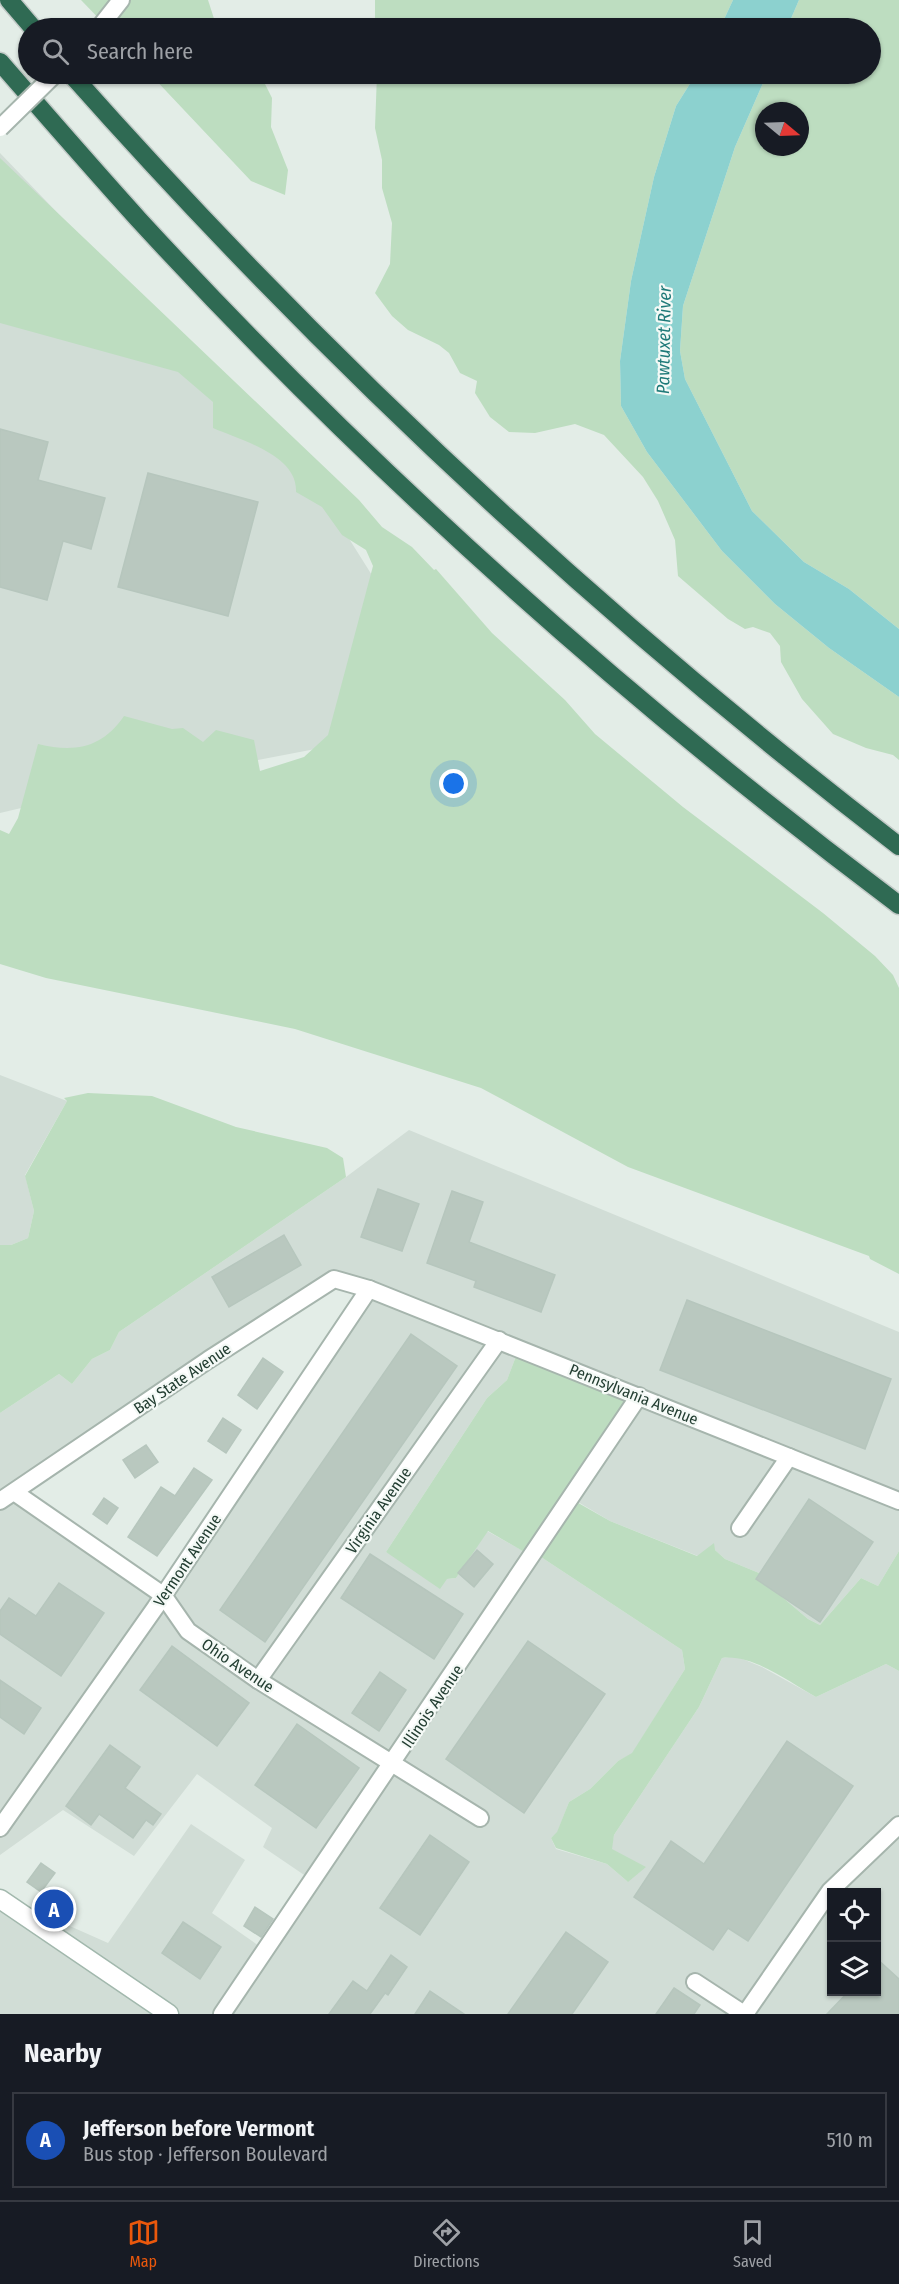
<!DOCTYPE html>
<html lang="en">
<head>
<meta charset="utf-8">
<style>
	:root { --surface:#171b24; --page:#20242c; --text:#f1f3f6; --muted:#9ea1a6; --line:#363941; --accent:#ea580c }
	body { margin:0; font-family:"Fira Sans Condensed",sans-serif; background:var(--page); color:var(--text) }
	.controls { position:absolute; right:18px; bottom:18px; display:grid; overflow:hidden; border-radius:0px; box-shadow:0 2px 4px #0004 }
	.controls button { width:54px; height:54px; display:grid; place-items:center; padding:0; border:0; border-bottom:2px solid var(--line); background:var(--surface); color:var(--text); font:30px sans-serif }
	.compass { position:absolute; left:755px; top:102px; width:54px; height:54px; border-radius:50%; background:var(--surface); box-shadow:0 2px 4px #0004; rotate:109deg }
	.you { position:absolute; left:454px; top:784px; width:21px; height:21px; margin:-15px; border:4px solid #fff; border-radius:50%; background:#1a73e8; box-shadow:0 0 0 9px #1a73e833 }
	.badge { display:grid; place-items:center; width:39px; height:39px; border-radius:50%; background:var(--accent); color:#fff; font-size:20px; font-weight:700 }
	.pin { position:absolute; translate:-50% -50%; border:3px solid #fff; box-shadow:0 2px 6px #0006 }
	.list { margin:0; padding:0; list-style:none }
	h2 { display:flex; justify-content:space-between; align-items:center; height:78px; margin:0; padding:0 24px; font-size:26px }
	h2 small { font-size:20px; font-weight:400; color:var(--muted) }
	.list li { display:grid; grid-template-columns:39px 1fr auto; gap:18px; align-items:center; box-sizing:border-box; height:96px; margin:0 12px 12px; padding:0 12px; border:2px solid var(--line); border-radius:0px }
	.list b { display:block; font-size:22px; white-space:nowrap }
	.list p { margin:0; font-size:20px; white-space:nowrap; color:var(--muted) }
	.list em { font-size:20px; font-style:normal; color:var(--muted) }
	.icon { flex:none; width:33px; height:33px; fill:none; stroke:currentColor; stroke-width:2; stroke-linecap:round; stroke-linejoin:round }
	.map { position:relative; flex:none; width:899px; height:2014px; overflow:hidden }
	.search { position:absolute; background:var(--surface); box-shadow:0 2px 4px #0004; left:18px; right:18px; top:18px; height:66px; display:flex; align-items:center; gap:15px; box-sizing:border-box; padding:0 21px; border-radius:33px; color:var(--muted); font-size:22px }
	.sheet { height:186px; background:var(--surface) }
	nav { display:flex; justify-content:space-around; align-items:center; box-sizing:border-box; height:84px; border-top:2px solid var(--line); background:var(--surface); font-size:16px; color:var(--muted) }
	nav a { display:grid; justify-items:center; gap:3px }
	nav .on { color:var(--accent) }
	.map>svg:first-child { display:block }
	.built { fill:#d1ddd6; fill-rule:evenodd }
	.green { fill:#bdddc0; fill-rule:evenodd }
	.water { fill:#8cd1cf }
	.building { fill:#b9c8bf; stroke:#b6c6bd; stroke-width:1.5 }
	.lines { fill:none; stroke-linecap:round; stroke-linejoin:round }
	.street-casing { stroke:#a6b5ad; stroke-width:20 }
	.secondary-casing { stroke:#a2b8ad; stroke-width:21 }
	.highway-casing { stroke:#c1c9c6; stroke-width:21 }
	.street { stroke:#fff; stroke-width:16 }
	.secondary { stroke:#fff; stroke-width:18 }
	.highway { stroke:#2f6a53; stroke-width:18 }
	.street-bridge-casing { stroke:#a6b5ad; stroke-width:20; stroke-linecap:butt }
	.street-bridge { stroke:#fff; stroke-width:16 }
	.labels { text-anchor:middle; stroke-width:4.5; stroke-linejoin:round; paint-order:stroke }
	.street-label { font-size:16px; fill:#233e32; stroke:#f4f9f6 }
	.water-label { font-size:18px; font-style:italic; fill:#1e7978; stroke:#f4f9f6 }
</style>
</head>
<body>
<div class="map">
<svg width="899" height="2014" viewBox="0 0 899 2014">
	<rect width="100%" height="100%" fill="#e3ede7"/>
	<g class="built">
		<path d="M 0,153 L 309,475 L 375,580 L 331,746 L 85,793 L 0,813 Z"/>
		<path d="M 0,1075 L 67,1101 L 25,1175 L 34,1211 L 28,1238 L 11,1245 L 0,1245 Z"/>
		<path d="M 409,1130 L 899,1332 L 899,1551 L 878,1586 L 861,1578 L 820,1625 L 808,1619 L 760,1578 L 759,1573 L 725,1559 L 715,1550 L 698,1556 L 610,1521 L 573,1499 L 518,1351 L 507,1380 L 487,1398 L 386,1552 L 447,1579 L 456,1578 L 487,1531 L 534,1557 L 541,1557 L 682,1650 L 685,1669 L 632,1754 L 618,1761 L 590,1789 L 569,1802 L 557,1833 L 551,1838 L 556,1849 L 607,1864 L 628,1882 L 611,1849 L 614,1835 L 699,1707 L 722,1658 L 735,1656 L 762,1667 L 816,1697 L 886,1664 L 899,1671 L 899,2014 L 226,2014 L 316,1883 L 263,1847 L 272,1828 L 197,1774 L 134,1856 L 63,1810 L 0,1855 L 0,1413 L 59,1374 L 72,1384 L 92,1359 L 110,1350 L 119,1332 L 346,1177 ZM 337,1280 L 364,1298 L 159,1591 L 17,1494 ZM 832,1892 L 876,1892 L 876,1992 L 832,1992 Z"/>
		<path d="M 191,1824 L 245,1860 L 212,1913 L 262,1948 L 216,2014 L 0,2014 L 0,1895 L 108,1943 Z"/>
	</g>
	<g class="green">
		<path d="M 81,0 L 208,0 L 217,28 L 108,28 Z"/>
		<path d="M 375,0 L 733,0 L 720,28 L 375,28 Z"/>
		<path d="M 799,0 L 899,0 L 899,629 L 849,589 L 804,562 L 752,511 L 685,379 L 680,351 L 683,306 L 735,147 L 767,74 L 870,74 L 870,28 L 787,28 ZM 764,111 L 800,111 L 800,147 L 764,147 Z"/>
		<path d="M 150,74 L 260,74 L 272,98 L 271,127 L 288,170 L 285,195 L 251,181 Z"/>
		<path d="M 377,74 L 696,74 L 676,106 L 654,177 L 631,281 L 620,361 L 621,406 L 647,452 L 722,551 L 775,604 L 829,648 L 899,697 L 899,760 L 893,755 L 866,748 L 833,734 L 802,699 L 781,662 L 780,646 L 770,633 L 753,627 L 745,629 L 728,619 L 678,576 L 675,540 L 658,501 L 643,477 L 604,435 L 575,424 L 535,433 L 509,432 L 490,417 L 475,393 L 477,381 L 460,373 L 449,353 L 439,345 L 408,330 L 392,316 L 375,293 L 390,264 L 392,223 L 382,188 L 382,160 L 375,128 Z"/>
		<path d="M 0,158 L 359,500 L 382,527 L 412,547 L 434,570 L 436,569 L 492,633 L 565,700 L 595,734 L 683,807 L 823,913 L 875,956 L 893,975 L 899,988 L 899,1274 L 870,1259 L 869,1256 L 628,1167 L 481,1088 L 295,1029 L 46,978 L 0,964 L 0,830 L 9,834 L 18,818 L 38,744 C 75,753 102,748 124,716 L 172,729 L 183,728 L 203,742 L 216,730 L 254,740 L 260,771 L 304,757 L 328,735 L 373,566 L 366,550 L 342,535 L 322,507 L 296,492 C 298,455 240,440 213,428 L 213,402 L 178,372 L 0,323 Z"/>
		<path d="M 88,1093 L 152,1096 L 236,1127 L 327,1148 L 343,1158 L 346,1177 L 119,1332 L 110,1350 L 92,1359 L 72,1384 L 59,1374 L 0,1413 L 0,1245 L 11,1245 L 28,1238 L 34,1211 L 25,1176 L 67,1101 L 64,1098 Z"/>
		<path d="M 518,1351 L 636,1397 L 573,1500 L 610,1521 L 697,1556 L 714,1543 L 715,1550 L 725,1559 L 759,1573 L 760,1578 L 808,1619 L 820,1625 L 861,1578 L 878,1586 L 899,1551 L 899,1671 L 886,1664 L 816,1697 C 789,1682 753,1654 722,1658 L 699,1707 L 614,1835 L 612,1849 L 646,1867 L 628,1882 L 607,1864 L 556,1848 L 551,1838 L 557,1832 L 569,1802 L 590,1789 L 618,1761 L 632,1753 L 685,1669 L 682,1650 L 541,1557 L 533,1557 L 488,1531 L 456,1578 L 447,1579 L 440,1589 L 386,1552 L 487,1398 L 507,1380 Z"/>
	</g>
	<g class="water">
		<path d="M 733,0 L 799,0 L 787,28 L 720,28 Z"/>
		<path d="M 696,74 L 767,74 L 735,147 L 683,306 L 680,351 L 685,379 L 752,511 L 804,562 L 849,589 L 899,629 L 899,697 L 829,648 L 775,604 L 722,551 L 647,452 L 621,406 L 620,361 L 631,281 L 654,177 L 676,106 Z"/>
	</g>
	<g class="building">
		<path d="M 0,429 L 48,442 L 38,480 L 105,498 L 91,549 L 63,541 L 47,600 L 0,587 Z"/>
		<path d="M 148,473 L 258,502 L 228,616 L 118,587 Z"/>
		<path d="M 378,1189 L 419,1204 L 402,1251 L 361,1237 Z"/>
		<path d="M 452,1191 L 483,1202 L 469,1242 L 555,1275 L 541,1312 L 474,1287 L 476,1281 L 427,1263 Z"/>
		<path d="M 284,1235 L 301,1265 L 229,1307 L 212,1277 Z"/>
		<path d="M 687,1300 L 891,1379 L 865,1449 L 660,1370 Z"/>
		<path d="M 411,1334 L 457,1366 L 265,1642 L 220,1610 Z"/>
		<path d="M 263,1358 L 283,1372 L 257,1409 L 238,1395 Z"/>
		<path d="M 223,1418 L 241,1430 L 226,1453 L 208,1441 Z"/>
		<path d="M 146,1445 L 158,1462 L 135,1478 L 123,1460 Z"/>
		<path d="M 194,1468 L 212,1480 L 157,1556 L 128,1537 L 161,1487 L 175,1496 Z"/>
		<path d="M 104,1498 L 118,1508 L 107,1524 L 93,1514 Z"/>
		<path d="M 809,1499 L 873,1542 L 820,1622 L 756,1579 Z"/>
		<path d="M 477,1550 L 493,1564 L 474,1587 L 458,1573 Z"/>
		<path d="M 370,1554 L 463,1614 L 434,1659 L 341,1598 Z"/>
		<path d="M 59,1583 L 104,1613 L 61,1676 L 0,1634 L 0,1611 L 9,1598 L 36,1616 Z"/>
		<path d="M 528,1641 L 605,1694 L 524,1813 L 446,1759 Z"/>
		<path d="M 172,1646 L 249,1703 L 217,1746 L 140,1690 Z"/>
		<path d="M 380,1672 L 406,1690 L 379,1731 L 352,1713 Z"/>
		<path d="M 0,1680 L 41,1708 L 24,1734 L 0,1717 Z"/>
		<path d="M 297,1724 L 359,1768 L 316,1828 L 255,1785 Z"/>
		<path d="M 787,1741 L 853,1786 L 748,1941 L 728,1928 L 713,1950 L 634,1897 L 671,1841 L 704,1864 Z"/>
		<path d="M 110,1745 L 140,1767 L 125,1788 L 161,1814 L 153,1825 L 146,1820 L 133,1838 L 99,1814 L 91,1825 L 66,1806 Z"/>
		<path d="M 430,1835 L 469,1862 L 420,1935 L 380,1908 Z"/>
		<path d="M 41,1863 L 55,1873 L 41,1892 L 27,1882 Z"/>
		<path d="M 255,1907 L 273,1919 L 261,1937 L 244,1926 Z"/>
		<path d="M 183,1922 L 221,1947 L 200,1979 L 162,1953 Z"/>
		<path d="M 566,1932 L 608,1962 L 572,2014 L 508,2014 Z"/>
		<path d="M 391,1955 L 407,1967 L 388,1995 L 385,1993 L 370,2014 L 329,2014 L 353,1981 L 367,1991 Z"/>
		<path d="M 876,1958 L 899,1979 L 899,2014 L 827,2014 L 848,1992 L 876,1992 Z"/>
		<path d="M 674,1988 L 700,2005 L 694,2014 L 656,2014 Z"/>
		<path d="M 430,1991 L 464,2014 L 415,2014 Z"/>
	</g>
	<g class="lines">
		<g class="street-casing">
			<g id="street">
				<path d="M 99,28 L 121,0"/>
				<path d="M 14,1492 L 163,1595 L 188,1631 L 258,1680 L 480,1818"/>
				<path d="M 0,1501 L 208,1360 L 334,1279 L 369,1289 L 899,1501"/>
				<path d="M 740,1528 L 789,1457"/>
				<path d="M 258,1680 L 499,1340"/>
				<path d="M 0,1828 L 155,1608 L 369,1289"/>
				<path d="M 695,1982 L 744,2014"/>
				<path d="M 222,2014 L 639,1396"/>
				<path d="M 745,2014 L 830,1891 L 899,1825"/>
			</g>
		</g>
		<g class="secondary-casing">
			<path id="secondary" d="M 0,1899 L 169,2014"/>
		</g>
		<g class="highway-casing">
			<g id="highway">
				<path d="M 9,0 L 33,28"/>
				<path d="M 0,62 C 46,115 92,168 139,220 C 370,471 626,700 899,905"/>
				<path d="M 71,74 C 322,357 598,615 899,846"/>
			</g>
		</g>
		<use href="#street" class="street"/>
		<use href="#secondary" class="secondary"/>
		<use href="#highway" class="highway"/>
		<g class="street-bridge-casing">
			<path id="street-bridge" d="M 0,128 L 55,74"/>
		</g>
		<use href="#street-bridge" class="street-bridge"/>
	</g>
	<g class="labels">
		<g class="street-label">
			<text transform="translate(182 1378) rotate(-34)" y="6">Bay State Avenue</text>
			<text transform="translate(634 1394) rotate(22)" y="6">Pennsylvania Avenue</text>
			<text transform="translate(378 1510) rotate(-55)" y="6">Virginia Avenue</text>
			<text transform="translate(187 1560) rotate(-56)" y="6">Vermont Avenue</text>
			<text transform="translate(238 1665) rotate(34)" y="6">Ohio Avenue</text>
			<text transform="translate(432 1706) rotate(-56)" y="6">Illinois Avenue</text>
		</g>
		<g class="water-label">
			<text transform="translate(664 340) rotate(-89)" y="6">Pawtuxet River</text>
		</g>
	</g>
</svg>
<div class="controls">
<button><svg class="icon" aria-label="locate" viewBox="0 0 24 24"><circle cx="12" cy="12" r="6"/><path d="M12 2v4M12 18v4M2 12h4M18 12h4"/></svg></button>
<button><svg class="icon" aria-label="layers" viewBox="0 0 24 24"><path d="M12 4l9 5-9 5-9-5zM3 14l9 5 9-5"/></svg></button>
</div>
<svg class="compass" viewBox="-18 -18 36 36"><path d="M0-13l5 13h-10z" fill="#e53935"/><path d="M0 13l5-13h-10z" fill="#9ea1a6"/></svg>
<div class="you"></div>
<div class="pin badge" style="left:54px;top:1909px;background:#1a4fb4">A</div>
<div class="search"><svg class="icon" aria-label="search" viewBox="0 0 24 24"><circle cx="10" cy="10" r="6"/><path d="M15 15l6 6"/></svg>Search here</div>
</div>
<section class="sheet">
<h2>Nearby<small></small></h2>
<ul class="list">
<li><span class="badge" style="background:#1a4fb4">A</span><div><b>Jefferson before Vermont</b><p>Bus stop · Jefferson Boulevard</p></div><em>510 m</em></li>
</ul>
</section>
<nav>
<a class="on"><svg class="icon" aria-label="map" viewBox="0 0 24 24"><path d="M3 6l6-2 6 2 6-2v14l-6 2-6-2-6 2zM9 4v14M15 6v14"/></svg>Map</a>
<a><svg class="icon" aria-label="directions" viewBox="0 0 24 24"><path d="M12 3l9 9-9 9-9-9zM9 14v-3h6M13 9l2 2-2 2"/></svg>Directions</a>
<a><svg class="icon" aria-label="saved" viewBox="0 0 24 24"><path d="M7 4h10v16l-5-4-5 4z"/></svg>Saved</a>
</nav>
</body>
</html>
